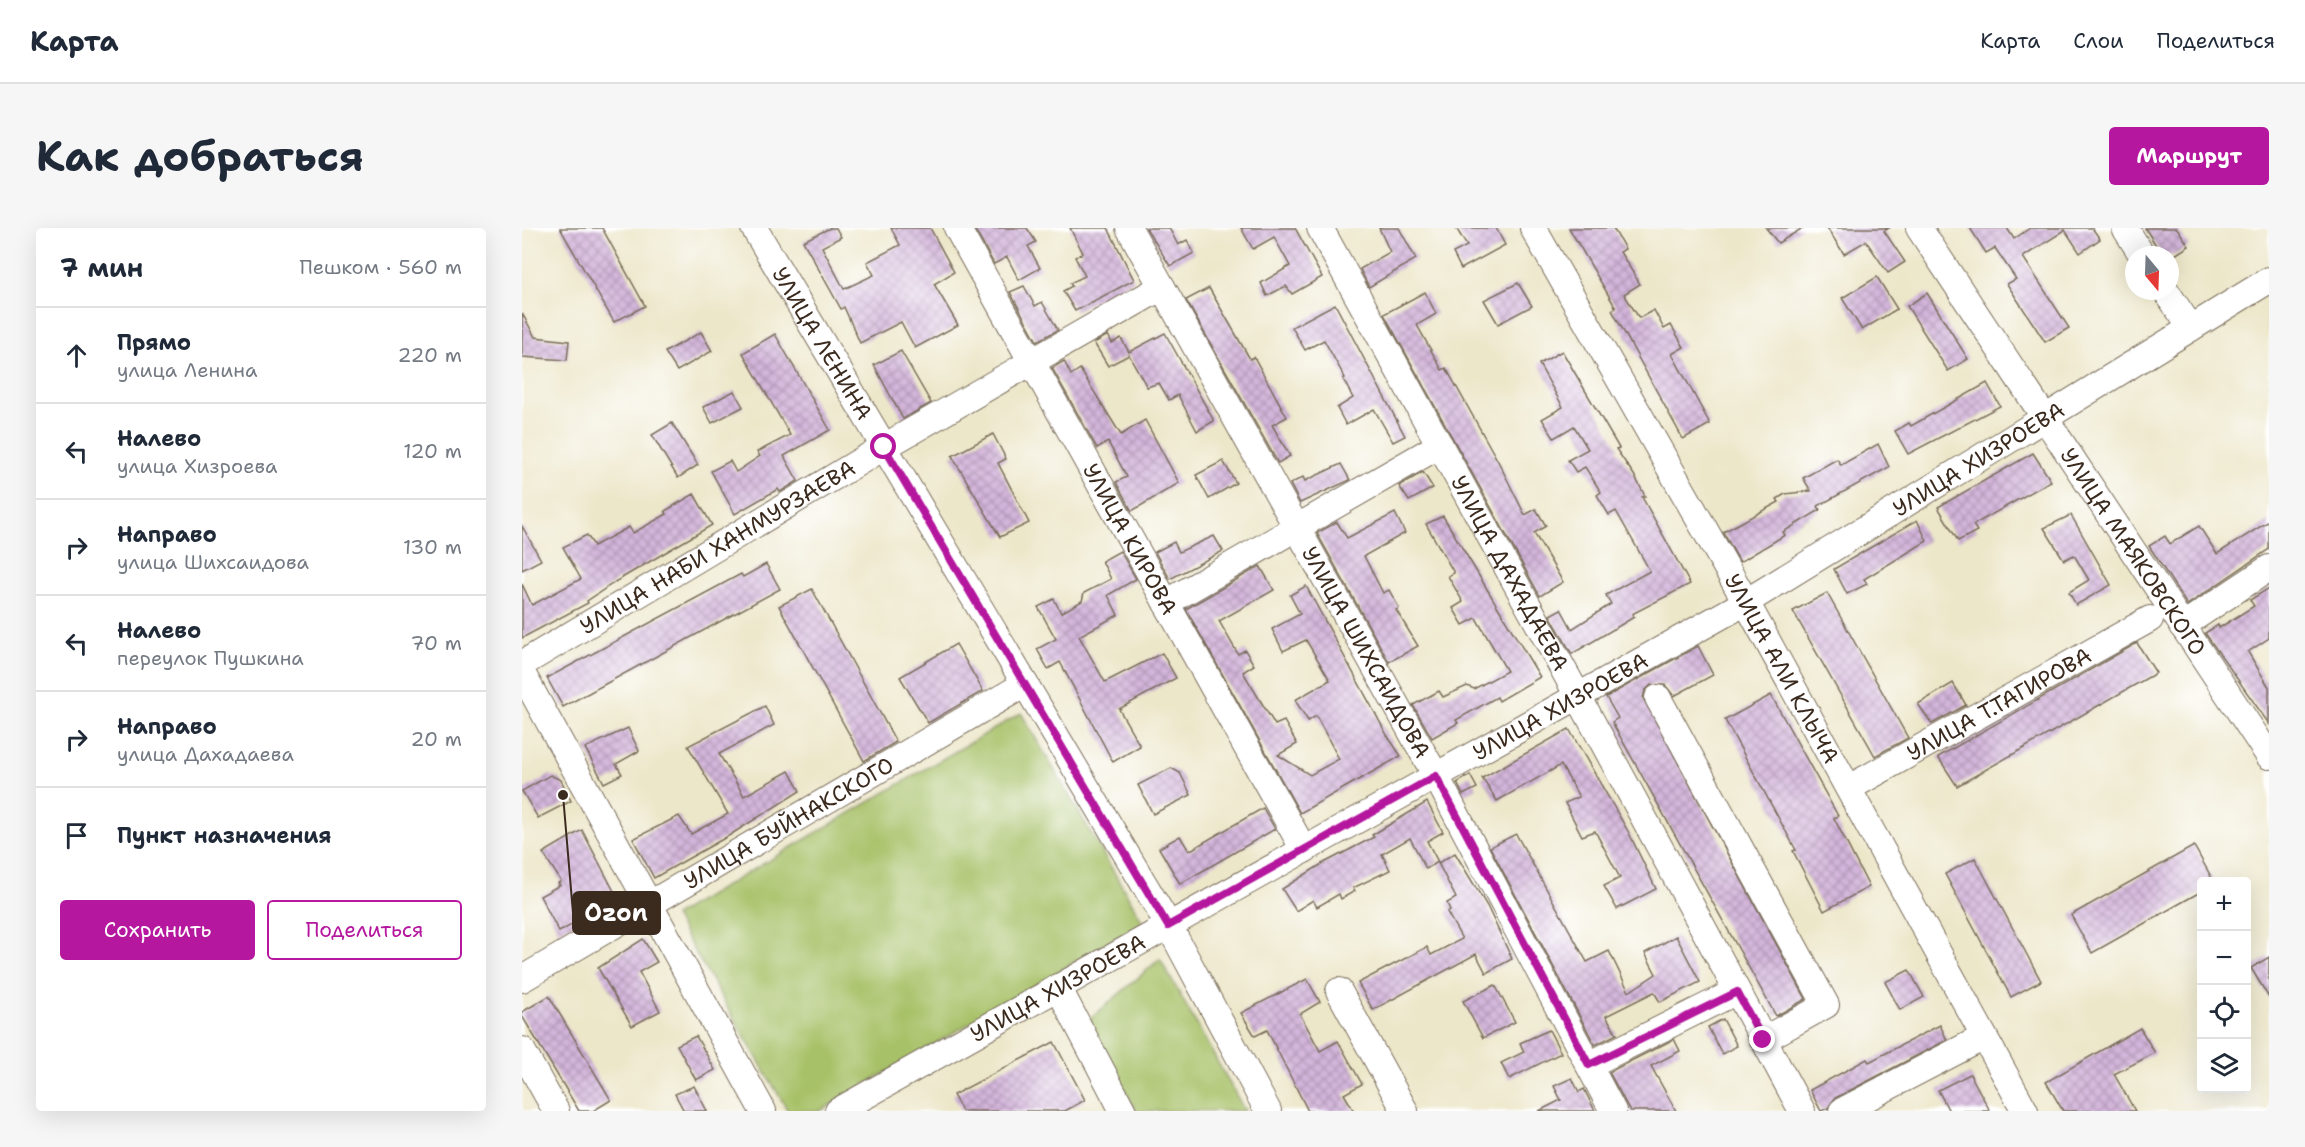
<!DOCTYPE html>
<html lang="ru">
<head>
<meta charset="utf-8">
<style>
	:root { --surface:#fff; --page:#f6f6f7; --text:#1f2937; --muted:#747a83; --line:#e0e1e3; --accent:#b5179e }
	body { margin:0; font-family:"Shantell Sans",sans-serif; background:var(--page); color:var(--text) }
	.controls { position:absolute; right:18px; bottom:18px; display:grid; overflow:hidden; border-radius:6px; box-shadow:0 6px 24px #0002 }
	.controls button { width:54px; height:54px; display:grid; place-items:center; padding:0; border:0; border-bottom:2px solid var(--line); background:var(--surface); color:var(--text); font:30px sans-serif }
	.compass { position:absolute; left:1603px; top:18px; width:54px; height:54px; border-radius:50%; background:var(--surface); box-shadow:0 6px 24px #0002; rotate:161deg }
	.stop { position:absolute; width:18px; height:18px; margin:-14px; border:4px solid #b5179e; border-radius:50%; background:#fff }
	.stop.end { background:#b5179e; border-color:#fff; box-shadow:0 2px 6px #0008 }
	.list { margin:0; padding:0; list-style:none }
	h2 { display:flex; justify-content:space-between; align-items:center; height:78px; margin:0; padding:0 24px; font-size:26px }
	h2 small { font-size:20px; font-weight:400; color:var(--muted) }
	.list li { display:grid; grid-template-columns:39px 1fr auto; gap:18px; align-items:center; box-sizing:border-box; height:96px; padding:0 24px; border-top:2px solid var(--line) }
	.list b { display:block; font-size:22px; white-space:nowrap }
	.list p { margin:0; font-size:20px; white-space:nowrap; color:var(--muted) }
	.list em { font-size:20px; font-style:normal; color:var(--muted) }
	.actions { display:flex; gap:12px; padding:18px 24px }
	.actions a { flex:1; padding:14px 0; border:2px solid var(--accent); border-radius:6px; text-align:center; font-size:21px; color:var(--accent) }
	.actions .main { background:var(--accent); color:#fff }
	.icon { flex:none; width:33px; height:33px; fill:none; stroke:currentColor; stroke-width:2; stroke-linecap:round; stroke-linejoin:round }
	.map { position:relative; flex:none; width:1747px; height:883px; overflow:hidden; border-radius:6px }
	header { display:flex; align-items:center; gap:36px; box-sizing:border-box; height:84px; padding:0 30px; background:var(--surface); border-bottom:2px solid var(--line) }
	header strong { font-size:28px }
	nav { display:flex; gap:33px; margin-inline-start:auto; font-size:21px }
	.intro { display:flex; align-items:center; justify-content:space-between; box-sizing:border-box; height:144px; padding:0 36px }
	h1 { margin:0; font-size:42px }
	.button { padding:15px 27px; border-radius:6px; background:var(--accent); color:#fff; font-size:21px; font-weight:700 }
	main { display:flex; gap:36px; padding:0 36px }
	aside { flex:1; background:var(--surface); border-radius:6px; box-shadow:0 6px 24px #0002 }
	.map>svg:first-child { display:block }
	.park { fill:#a7c168; stroke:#717643; stroke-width:1.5 }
	.building { fill:url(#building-cross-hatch) }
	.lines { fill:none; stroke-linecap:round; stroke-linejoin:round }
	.minor-casing { stroke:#796c5a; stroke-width:28 }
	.minor { stroke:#fff; stroke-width:26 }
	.route { stroke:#b5179e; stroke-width:8 }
	.labels { text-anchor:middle; stroke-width:5; stroke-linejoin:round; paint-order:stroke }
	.street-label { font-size:22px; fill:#3b2a1e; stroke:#fff }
	.leader { fill:none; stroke:#3b2a1e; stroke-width:2 }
	.callout-dot { fill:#3b2a1e; stroke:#fff; stroke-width:2 }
	.callout { fill:#3b2a1e; stroke:#3b2a1e; stroke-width:2 }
	.callout-label { font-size:24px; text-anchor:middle; font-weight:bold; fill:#fff }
</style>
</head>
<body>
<header>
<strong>Карта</strong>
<nav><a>Карта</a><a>Слои</a><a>Поделиться</a></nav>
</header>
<div class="intro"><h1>Как добраться</h1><a class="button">Маршрут</a></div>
<main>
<aside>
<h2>7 мин<small>Пешком · 560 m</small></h2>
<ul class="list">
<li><svg class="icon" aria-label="ahead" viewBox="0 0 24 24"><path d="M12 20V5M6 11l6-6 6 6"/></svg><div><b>Прямо</b><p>улица Ленина</p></div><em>220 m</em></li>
<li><svg class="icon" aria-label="left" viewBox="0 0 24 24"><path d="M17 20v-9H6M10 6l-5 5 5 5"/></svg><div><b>Налево</b><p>улица Хизроева</p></div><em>120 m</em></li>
<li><svg class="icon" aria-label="right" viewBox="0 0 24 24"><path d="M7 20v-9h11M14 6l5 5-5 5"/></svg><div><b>Направо</b><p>улица Шихсаидова</p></div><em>130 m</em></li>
<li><svg class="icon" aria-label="left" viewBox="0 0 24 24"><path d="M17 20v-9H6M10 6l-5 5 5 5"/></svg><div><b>Налево</b><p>переулок Пушкина</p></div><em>70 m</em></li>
<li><svg class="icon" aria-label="right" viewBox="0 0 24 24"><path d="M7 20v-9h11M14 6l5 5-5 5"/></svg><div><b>Направо</b><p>улица Дахадаева</p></div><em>20 m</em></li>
<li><svg class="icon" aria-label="arrive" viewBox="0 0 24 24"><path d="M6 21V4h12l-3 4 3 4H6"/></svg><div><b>Пункт назначения</b></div></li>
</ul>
<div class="actions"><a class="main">Сохранить</a><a>Поделиться</a></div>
</aside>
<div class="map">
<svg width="1747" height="883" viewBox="0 0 1747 883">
	<defs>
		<pattern id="building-cross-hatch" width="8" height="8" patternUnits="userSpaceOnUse" patternTransform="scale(1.5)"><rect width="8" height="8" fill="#d4b6dc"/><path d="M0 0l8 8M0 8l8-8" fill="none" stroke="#ad94b2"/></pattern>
	</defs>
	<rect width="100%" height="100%" fill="#fff"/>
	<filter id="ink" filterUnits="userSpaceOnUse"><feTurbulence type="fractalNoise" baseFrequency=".0167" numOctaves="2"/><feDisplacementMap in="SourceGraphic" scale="12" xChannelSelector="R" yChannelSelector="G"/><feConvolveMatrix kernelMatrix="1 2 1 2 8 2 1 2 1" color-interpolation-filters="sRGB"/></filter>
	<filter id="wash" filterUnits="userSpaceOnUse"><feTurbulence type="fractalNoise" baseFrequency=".008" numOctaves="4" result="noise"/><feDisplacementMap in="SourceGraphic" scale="24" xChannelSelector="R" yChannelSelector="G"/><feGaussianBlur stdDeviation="1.35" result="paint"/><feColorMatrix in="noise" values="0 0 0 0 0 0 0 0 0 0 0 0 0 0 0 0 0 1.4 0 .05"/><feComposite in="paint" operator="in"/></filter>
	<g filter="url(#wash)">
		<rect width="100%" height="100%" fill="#ede7ca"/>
		<g class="park">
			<path d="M 499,485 L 621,694 L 298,883 L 266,883 L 152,688 Z"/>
			<path d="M 638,731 L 723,883 L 614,883 L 567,792 Z"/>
		</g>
		<g id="blocks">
			<g class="building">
				<path d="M 38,0 L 80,0 L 123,78 L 92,94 Z"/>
				<path d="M 308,0 L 314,0 L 319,9 L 300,19 L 322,61 L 352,47 L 345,34 L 378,17 L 369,0 L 408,0 L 432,44 L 412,56 L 436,97 L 393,120 L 379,94 L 338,115 L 322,79 L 319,81 L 281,13 Z"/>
				<path d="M 452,0 L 505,0 L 514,14 L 506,18 L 518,40 L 497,52 L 485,29 L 472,36 Z"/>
				<path d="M 548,0 L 586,0 L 612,52 L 553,83 L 541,63 L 550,58 L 548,55 L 563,48 L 553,29 L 561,25 Z"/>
				<path d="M 624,0 L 647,0 L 656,17 L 665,12 L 672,25 L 648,38 Z"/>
				<path d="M 719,0 L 773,0 L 800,49 L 770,66 L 764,58 L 745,68 L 739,55 L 768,38 L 752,9 L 731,21 Z"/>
				<path d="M 857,0 L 877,0 L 894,31 L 847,59 L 838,41 L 868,24 Z"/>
				<path d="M 934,0 L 974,0 L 983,17 L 939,41 L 931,25 L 945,18 Z"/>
				<path d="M 1047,0 L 1091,0 L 1103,21 L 1098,24 L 1118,56 L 1102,66 L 1117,90 L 1132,82 L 1142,101 L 1149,97 L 1162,119 L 1150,126 L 1188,196 L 1161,211 L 1090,82 L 1094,80 Z"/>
				<path d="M 1244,0 L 1281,0 L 1256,15 Z"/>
				<path d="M 1305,0 L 1367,0 L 1362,3 L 1383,34 L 1366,45 L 1344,13 L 1322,26 Z"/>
				<path d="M 1448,0 L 1485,0 L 1492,11 L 1508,0 L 1570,0 L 1578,11 L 1558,25 L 1543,2 L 1501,29 L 1547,100 L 1523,114 L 1485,56 L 1494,51 L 1473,20 L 1464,25 Z"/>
				<path d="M 1623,0 L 1655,0 L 1667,18 L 1653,27 L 1640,27 Z"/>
				<path d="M 1355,49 L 1375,81 L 1340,102 L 1320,70 Z"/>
				<path d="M 996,55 L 1010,78 L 976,96 L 962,72 Z"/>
				<path d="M 502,58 L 513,78 L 520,74 L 536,102 L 515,113 L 488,64 Z"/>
				<path d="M 687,60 L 728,131 L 732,129 L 765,189 L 750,197 L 768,228 L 756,235 L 664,72 Z"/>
				<path d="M 903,64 L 914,86 L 895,97 L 920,142 L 924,140 L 977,235 L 1003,287 L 1014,281 L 1024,298 L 1012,305 L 1041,354 L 1018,368 L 862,86 Z"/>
				<path d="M 1405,65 L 1446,131 L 1426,143 L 1385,78 Z"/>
				<path d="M 813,76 L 883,208 L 871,214 L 852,181 L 824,197 L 815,180 L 831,170 L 821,151 L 823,150 L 802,112 L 783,122 L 770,99 Z"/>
				<path d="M 0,85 L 13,109 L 47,113 L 45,132 L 0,129 Z"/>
				<path d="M 179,104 L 190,123 L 155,143 L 143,124 Z"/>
				<path d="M 643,105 L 692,193 L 675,203 L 656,167 L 647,172 L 637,155 L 625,159 L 607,127 L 586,138 L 572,115 L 586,107 L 590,115 L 599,110 L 607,124 Z"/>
				<path d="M 253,106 L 308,202 L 262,228 L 276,253 L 258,264 L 256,261 L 213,286 L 189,243 L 208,233 L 214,244 L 238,228 L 235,224 L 268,207 L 221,125 Z"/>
				<path d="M 379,123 L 409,175 L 381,191 L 352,137 Z"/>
				<path d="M 1040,123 L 1097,220 L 1094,221 L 1112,247 L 1123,268 L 1120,269 L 1168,356 L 1110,386 L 1112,389 L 1050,426 L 1028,387 L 1039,381 L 1050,401 L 1089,376 L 1084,367 L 1128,343 L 1094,283 L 1087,287 L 1075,267 L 1079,264 L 1063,239 L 1054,244 L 1046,232 L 1066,221 L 1052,198 L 1032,210 L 1020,191 L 1041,179 L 1017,136 Z"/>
				<path d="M 542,133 L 549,147 L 558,141 L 599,207 L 623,192 L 657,255 L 610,283 L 594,254 L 605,249 L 586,214 L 575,220 L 530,140 Z"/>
				<path d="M 1465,155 L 1478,178 L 1386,226 L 1373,203 L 1387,195 L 1389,198 Z"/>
				<path d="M 212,163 L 221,179 L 190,195 L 181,179 Z"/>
				<path d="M 150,195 L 176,237 L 156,250 L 130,207 Z"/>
				<path d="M 471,206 L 484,231 L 476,235 L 507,295 L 478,309 L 430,228 Z"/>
				<path d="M 1356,216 L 1367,239 L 1296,278 L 1298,282 L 1261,304 L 1263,307 L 1218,334 L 1201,304 L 1257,274 L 1255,271 L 1263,266 L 1289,263 L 1281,250 L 1315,231 L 1319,237 Z"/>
				<path d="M 1511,225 L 1529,253 L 1451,297 L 1455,303 L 1436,313 L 1416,279 Z"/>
				<path d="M 701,233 L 714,255 L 687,271 L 674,247 Z"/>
				<path d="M 819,236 L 828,252 L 778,275 L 768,256 L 781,249 L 783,253 Z"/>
				<path d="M 901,244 L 911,260 L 887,273 L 877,258 Z"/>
				<path d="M 172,266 L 190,297 L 93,354 L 65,373 L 66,375 L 0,410 L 0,356 L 10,377 L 59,351 L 41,319 L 65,307 L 72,318 L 107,299 L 111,305 L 145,286 L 143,283 Z"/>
				<path d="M 873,285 L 883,305 L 842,328 L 861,365 L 867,362 L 877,380 L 874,382 L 896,418 L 867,434 L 795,305 L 815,294 L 825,310 Z"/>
				<path d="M 1549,287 L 1589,357 L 1554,377 L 1547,364 L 1567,352 L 1552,327 L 1542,332 L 1522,300 Z"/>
				<path d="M 921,288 L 1018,449 L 977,473 L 975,469 L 934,492 L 936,495 L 910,510 L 891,477 L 917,463 L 921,469 L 945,458 L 952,461 L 985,443 L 954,390 L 941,397 L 931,380 L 941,374 L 926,348 L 932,345 L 904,296 Z"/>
				<path d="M 1395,292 L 1405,313 L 1342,351 L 1345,356 L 1325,366 L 1312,341 Z"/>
				<path d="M 1747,293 L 1747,321 L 1665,377 L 1627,318 L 1643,308 L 1648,316 L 1677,298 L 1695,326 Z"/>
				<path d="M 0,298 L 19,332 L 0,342 Z"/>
				<path d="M 692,308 L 701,323 L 648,351 L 633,324 L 652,314 L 657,324 Z"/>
				<path d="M 598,323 L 614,351 L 586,367 L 596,387 L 557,408 L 583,454 L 640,425 L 654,450 L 597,481 L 618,518 L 591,534 L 538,434 L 526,441 L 515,421 L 534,411 L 516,379 L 532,371 L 539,385 L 560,373 L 562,365 L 589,351 L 580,333 Z"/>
				<path d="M 244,336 L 258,361 L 41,479 L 25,450 L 219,346 L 221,349 Z"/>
				<path d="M 738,338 L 752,362 L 697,393 L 716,426 L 723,422 L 732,437 L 721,444 L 753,497 L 762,493 L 775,516 L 756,527 L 788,547 L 817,531 L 794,488 L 786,493 L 773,472 L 808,452 L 784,412 L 761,423 L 750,401 L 778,386 L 768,367 L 784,358 L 865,507 L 879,528 L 778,585 L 664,381 Z"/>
				<path d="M 1747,360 L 1747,410 L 1726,424 L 1747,459 L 1747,496 L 1683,405 L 1696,397 L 1697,400 L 1732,378 L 1728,372 Z"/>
				<path d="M 290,361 L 374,514 L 342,533 L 257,378 Z"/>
				<path d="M 1305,365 L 1386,510 L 1353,528 L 1271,383 Z"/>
				<path d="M 1615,415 L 1634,445 L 1435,558 L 1416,529 Z"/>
				<path d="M 434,416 L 461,463 L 406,495 L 378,449 Z"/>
				<path d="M 1176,418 L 1191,447 L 1152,468 L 1143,457 L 1129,457 L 1123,463 L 1121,470 L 1284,771 L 1254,788 L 1090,494 L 1096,490 L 1084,469 Z"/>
				<path d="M 1431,455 L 1444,477 L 1410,496 L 1396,476 Z"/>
				<path d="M 1249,467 L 1316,588 L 1312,590 L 1347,659 L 1302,683 L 1271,623 L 1274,622 L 1203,492 Z"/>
				<path d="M 243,478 L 252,497 L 197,526 L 222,568 L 267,543 L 278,563 L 208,607 L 132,650 L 111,611 L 157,588 L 169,606 L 206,586 L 166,518 Z"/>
				<path d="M 106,500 L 117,523 L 94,536 L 100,546 L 82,555 L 63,520 Z"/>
				<path d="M 1047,501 L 1107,605 L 1134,661 L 1095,681 L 1082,658 L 1098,650 L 1073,603 L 1060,608 L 1043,575 L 1057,569 L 1039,537 L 975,573 L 960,550 Z"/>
				<path d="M 649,540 L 658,545 L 669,567 L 631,586 L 616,557 Z"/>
				<path d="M 28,547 L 39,552 L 49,573 L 16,590 L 0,563 Z"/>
				<path d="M 948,547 L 955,560 L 941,567 L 935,555 Z"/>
				<path d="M 905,574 L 921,604 L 905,613 L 916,634 L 904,641 L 888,610 L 860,626 L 868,642 L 831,660 L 833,663 L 819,671 L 817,666 L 795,679 L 791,672 L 774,683 L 760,661 L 800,636 L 852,609 L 850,607 Z"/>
				<path d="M 741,580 L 753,601 L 658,656 L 637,620 L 658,608 L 667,623 Z"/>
				<path d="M 60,602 L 96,671 L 37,704 L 18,668 L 38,657 L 36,655 L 39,653 L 21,625 Z"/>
				<path d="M 994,606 L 1065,734 L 1087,723 L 1107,764 L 1134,746 L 1123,725 L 1154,708 L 1178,754 L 1138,774 L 1132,764 L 1084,788 L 1095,806 L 1073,817 L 968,619 Z"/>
				<path d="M 1672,618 L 1692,654 L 1680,654 L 1680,663 L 1570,725 L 1549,687 Z"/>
				<path d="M 933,625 L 965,678 L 990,731 L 964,745 L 954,726 L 851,782 L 836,755 L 905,719 L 909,727 L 940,711 L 925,684 L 928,682 L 925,675 L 934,670 L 916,635 Z"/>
				<path d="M 1453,630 L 1519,753 L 1489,769 L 1423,646 Z"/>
				<path d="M 121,711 L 135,734 L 117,744 L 138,783 L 110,798 L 76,740 Z"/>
				<path d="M 1747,729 L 1747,770 L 1729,740 Z"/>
				<path d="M 1387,742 L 1402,769 L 1378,782 L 1363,754 Z"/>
				<path d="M 785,751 L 798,774 L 778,786 L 798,823 L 816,813 L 840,856 L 822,866 L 832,883 L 786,883 L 745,802 L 733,808 L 719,785 Z"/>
				<path d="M 973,757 L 993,794 L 961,810 L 941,773 Z"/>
				<path d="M 27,768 L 89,872 L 71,883 L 57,883 L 0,788 L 0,784 Z"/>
				<path d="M 1201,791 L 1215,818 L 1200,826 L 1186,799 Z"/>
				<path d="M 1418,797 L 1425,812 L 1313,870 L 1306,880 L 1299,883 L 1288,862 L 1345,831 L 1347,834 Z"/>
				<path d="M 1618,800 L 1633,825 L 1592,846 L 1613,883 L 1541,883 L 1524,854 Z"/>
				<path d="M 1027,802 L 1039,825 L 987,851 L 979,835 L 1002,824 L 998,815 Z"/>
				<path d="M 174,808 L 193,842 L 174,852 L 155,817 Z"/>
				<path d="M 1152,811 L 1158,823 L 1129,838 L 1154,883 L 1108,883 L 1087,844 Z"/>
				<path d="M 532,814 L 563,872 L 543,883 L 440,883 L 431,867 Z"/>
				<path d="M 1448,846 L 1468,883 L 1427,883 L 1416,862 Z"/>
				<path d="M 1050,850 L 1057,864 L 1062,861 L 1073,883 L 1017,883 L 1039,872 L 1032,858 Z"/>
				<path d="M 172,858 L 185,883 L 162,883 L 153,866 Z"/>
			</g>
		</g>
	</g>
	<g filter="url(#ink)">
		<use href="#blocks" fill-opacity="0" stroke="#796c5a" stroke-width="1.5"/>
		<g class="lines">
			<g class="minor-casing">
				<g id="minor">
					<path id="s1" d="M 232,0 L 647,698 L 746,883"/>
					<path id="s2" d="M 435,0 L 782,622"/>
					<path id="s3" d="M 607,0 L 914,548 L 1091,883"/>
					<path id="s4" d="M 798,0 L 1056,468 L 1280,883"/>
					<path id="s5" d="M 1011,0 L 1224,374 L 1503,883"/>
					<path id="s6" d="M 1397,0 L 1747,528"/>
					<path d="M 1603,0 L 1620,27"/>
					<path d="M 1644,63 L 1669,100"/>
					<path d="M 644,375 L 918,217"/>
					<path d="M 1660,398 L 1747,340"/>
					<path id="s7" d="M 0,436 L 362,219 L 640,59"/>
					<path d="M 0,445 L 241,883"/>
					<path d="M 1136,470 L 1304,777 L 1241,812"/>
					<path id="s8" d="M 1327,560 L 1628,391"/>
					<path id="s9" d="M 0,751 L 503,456"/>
					<path d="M 536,759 L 601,883"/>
					<path d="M 817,763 L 883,883"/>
					<path d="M 0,822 L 34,883"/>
					<path d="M 1067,837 L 1215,763"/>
					<path id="s10" d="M 316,883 L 1224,374 L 1747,52"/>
					<path d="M 1320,883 L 1462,809"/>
				</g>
			</g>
			<use href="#minor" class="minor"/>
		</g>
	</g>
	<g class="lines" filter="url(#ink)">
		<path class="route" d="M 362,219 L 646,698 L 914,548 L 1067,837 L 1215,764 L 1241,812"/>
	</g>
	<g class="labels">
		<g class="street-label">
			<text dy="8" stroke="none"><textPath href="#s1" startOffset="134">УЛИЦА ЛЕНИНА</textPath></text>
			<text dy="8" stroke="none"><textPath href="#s10" startOffset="1314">УЛИЦА ХИЗРОЕВА</textPath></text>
			<text dy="8" stroke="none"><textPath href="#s2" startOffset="356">УЛИЦА КИРОВА</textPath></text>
			<text dy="8" stroke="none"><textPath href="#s7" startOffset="228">УЛИЦА НАБИ ХАНМУРЗАЕВА</textPath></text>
			<text dy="8" stroke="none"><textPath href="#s6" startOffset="388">УЛИЦА МАЯКОВСКОГО</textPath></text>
			<text dy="8" stroke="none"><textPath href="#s4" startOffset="394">УЛИЦА ДАХАДАЕВА</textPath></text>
			<text dy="8" stroke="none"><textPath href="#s3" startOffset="486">УЛИЦА ШИХСАИДОВА</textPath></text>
			<text dy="8" stroke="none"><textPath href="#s5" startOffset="506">УЛИЦА АЛИ КЛЫЧА</textPath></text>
			<text dy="8" stroke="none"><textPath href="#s8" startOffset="172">УЛИЦА Т.ТАГИРОВА</textPath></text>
			<text dy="8" stroke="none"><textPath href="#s10" startOffset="828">УЛИЦА ХИЗРОЕВА</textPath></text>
			<text dy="8" stroke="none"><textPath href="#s9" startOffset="309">УЛИЦА БУЙНАКСКОГО</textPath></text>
			<text dy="8" stroke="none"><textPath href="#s10" startOffset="252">УЛИЦА ХИЗРОЕВА</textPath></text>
		</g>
	</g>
	<path class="leader" d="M41 567L51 685"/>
	<circle class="callout-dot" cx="41" cy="567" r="6"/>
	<rect class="callout" x="51" y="664" width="87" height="42" rx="6"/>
	<g class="callout-label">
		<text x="94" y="693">Ozon</text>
	</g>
</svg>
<div class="controls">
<button>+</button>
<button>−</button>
<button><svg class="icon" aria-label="locate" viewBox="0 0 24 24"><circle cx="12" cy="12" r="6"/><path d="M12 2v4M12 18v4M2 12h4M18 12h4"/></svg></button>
<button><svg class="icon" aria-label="layers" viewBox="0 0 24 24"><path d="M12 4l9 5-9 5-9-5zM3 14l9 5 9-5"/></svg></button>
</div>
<svg class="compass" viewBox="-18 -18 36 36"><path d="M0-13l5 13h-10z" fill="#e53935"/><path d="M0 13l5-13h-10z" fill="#747a83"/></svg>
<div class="stop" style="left:362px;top:219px"></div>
<div class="stop end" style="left:1241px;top:812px"></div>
</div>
</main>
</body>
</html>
